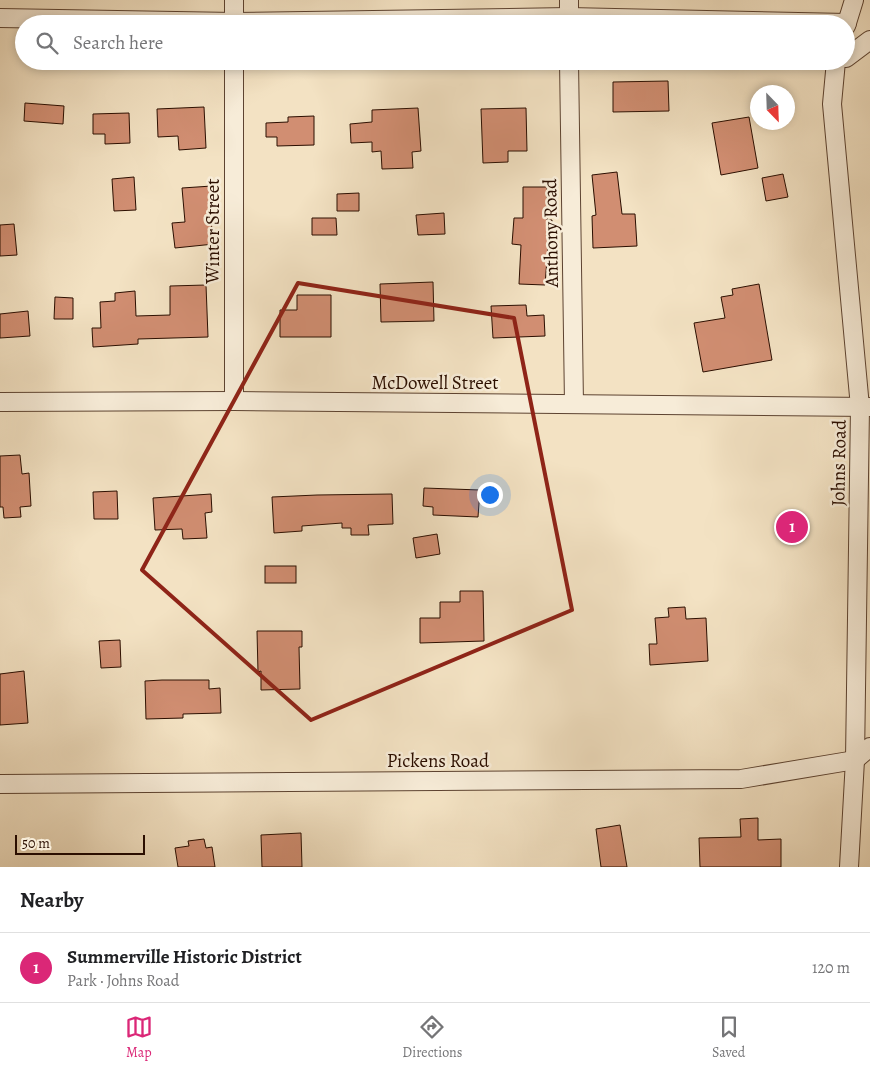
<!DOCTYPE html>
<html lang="en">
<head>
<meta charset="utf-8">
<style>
	:root { --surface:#fff; --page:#f6f6f6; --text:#202124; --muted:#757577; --line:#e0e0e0; --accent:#db2777 }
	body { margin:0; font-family:Alegreya,serif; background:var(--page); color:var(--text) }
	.compass { position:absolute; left:750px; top:85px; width:45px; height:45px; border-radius:50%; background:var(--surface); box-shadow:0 2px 8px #0003; rotate:157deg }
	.scale { position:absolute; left:15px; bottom:12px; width:130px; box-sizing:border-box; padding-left:5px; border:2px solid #2b0e00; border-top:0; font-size:14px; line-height:18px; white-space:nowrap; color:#2b0e00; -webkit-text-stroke:4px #f7ecd8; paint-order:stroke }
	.you { position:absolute; left:489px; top:494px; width:18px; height:18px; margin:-12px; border:4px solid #fff; border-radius:50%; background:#1a73e8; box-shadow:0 0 0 8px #1a73e833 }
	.badge { display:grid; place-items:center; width:32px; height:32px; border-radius:50%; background:var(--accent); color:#fff; font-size:16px; font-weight:700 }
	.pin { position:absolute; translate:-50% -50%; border:2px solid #fff; box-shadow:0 1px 5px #0006 }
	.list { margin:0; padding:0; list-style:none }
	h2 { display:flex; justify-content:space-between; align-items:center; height:65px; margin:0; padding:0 20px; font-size:21px }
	h2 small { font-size:16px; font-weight:400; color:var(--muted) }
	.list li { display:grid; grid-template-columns:32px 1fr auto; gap:15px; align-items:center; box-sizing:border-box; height:70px; padding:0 20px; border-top:1px solid var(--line) }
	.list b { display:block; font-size:19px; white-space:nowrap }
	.list p { margin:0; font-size:16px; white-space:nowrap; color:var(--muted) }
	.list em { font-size:16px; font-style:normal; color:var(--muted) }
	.icon { flex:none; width:28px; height:28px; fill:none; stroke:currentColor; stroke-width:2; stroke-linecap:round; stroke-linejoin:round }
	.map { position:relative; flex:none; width:870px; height:867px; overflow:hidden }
	.search { position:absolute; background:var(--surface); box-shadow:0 2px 8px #0003; left:15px; right:15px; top:15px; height:55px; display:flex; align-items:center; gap:12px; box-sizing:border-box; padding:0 18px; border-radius:28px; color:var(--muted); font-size:19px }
	.sheet { height:135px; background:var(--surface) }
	nav { display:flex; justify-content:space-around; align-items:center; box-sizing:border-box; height:70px; border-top:1px solid var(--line); background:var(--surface); font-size:14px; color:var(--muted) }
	nav a { display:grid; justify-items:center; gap:2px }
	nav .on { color:var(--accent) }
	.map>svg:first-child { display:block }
	.building { fill:#d18e72; stroke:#2b0e00 }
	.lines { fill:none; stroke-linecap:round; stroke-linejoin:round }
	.minor-casing { stroke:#5d4331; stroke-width:20 }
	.minor { stroke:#f7ecd8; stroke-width:18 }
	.marked { fill:none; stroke:#8f2418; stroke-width:4; stroke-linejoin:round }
	.labels { text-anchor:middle; stroke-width:5; stroke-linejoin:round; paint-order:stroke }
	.street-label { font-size:19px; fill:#2b0e00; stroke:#f7ecd8 }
</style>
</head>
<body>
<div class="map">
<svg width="870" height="867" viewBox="0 0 870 867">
	<rect width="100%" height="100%" fill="#f3e2c3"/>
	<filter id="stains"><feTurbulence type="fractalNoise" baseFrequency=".004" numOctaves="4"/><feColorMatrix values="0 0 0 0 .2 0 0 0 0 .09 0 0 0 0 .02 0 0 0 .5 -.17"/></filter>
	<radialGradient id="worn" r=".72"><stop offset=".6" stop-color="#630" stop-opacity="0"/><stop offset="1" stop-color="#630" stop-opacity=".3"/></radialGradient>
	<g class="building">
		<path d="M 668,81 L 669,111 L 613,112 L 613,82 Z"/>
		<path d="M 25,103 L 64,106 L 63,124 L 24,121 Z"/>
		<path d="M 204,107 L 206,148 L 179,150 L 178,136 L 158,137 L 157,109 Z"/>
		<path d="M 418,108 L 421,151 L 412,152 L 413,168 L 382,169 L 381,151 L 372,152 L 372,142 L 351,143 L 350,124 L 372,122 L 372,110 Z"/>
		<path d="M 526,108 L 527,151 L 508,151 L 508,162 L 483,163 L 481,109 Z"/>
		<path d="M 129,113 L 130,143 L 105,144 L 105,134 L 93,134 L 93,114 Z"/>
		<path d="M 314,116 L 314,145 L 277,146 L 277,137 L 266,137 L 266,123 L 288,122 L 288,117 Z"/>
		<path d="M 749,117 L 758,168 L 721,175 L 712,123 Z"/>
		<path d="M 617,172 L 622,214 L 635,214 L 637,246 L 593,248 L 592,216 L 596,215 L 592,175 Z"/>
		<path d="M 783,174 L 788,197 L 766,201 L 762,178 Z"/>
		<path d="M 134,177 L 136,210 L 114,211 L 112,179 Z"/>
		<path d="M 212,186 L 214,207 L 209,207 L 214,244 L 175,248 L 172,223 L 185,222 L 182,188 Z"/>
		<path d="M 523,187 L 547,187 L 547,220 L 552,220 L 551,247 L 548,247 L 545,285 L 519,284 L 521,245 L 512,244 L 514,218 L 523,218 Z"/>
		<path d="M 359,193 L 359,211 L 337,211 L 337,194 Z"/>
		<path d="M 444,213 L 445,234 L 418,235 L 416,215 Z"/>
		<path d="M 312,218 L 336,218 L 337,235 L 312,235 Z"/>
		<path d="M 14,224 L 17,255 L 0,256 L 0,225 Z"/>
		<path d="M 433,282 L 434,321 L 381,322 L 380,284 Z"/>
		<path d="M 759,284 L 772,360 L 703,372 L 694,323 L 725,318 L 721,297 L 733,295 L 732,289 Z"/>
		<path d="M 206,285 L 208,337 L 138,339 L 138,344 L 93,347 L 92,328 L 101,328 L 100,302 L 115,301 L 115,293 L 135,291 L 136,316 L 170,315 L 170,286 Z"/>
		<path d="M 297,295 L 331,295 L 331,337 L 280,337 L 280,310 L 297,310 Z"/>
		<path d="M 55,297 L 73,298 L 73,319 L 54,319 Z"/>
		<path d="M 526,305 L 527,316 L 544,315 L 545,336 L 493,338 L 491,306 Z"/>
		<path d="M 28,311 L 30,336 L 0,338 L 0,314 Z"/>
		<path d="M 20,455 L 22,474 L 29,473 L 31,506 L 20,507 L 21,517 L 4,518 L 3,507 L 0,507 L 0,456 Z"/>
		<path d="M 424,488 L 480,490 L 478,517 L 433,515 L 433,507 L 423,506 Z"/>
		<path d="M 117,491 L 118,519 L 94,519 L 93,492 Z"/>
		<path d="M 211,494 L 212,512 L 205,513 L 207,538 L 183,539 L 182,529 L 155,530 L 153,498 Z"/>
		<path d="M 392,494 L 393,524 L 368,525 L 369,535 L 351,535 L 351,528 L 342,528 L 342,523 L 302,526 L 302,531 L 274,533 L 272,497 L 317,495 Z"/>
		<path d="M 437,534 L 440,554 L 416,558 L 413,538 Z"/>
		<rect x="265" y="566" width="31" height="17"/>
		<path d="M 460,591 L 483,591 L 484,641 L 420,643 L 420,618 L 440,618 L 440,602 L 460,602 Z"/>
		<path d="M 685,607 L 686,619 L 706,618 L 708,661 L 650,665 L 649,644 L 657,644 L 655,618 L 669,617 L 668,608 Z"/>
		<path d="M 257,631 L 302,631 L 302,647 L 299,647 L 300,689 L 261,690 L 261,671 L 258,672 Z"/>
		<path d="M 120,640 L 121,667 L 101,668 L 99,641 Z"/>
		<path d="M 24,671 L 28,723 L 0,725 L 0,674 Z"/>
		<path d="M 162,680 L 209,680 L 209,689 L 220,688 L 221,713 L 183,714 L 183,718 L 146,719 L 145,681 Z"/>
		<path d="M 758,818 L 758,840 L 781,839 L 781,867 L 700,867 L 699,838 L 741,837 L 740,819 Z"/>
		<path d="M 620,825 L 627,867 L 601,867 L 596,829 Z"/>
		<path d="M 301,833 L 302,867 L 262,867 L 261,835 Z"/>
		<path d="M 204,839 L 206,848 L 212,847 L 215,867 L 178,867 L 175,848 L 189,846 L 188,841 Z"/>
	</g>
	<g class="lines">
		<g class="minor-casing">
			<g id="minor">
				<path d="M 0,18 L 234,22 L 569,17 L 847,23"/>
				<path d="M 234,24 L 234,0"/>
				<path d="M 569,24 L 569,0"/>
				<path d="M 846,26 L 854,0"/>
				<path d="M 846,58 L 870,40"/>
				<path d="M 234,61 L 234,401"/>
				<path d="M 569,61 L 574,404"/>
				<path d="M 836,61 L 832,104 L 860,407 L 855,760 L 849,867"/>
				<path d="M 0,402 L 234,401 L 870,407"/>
				<path d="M 0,784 L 741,779 L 855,760 L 870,747"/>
			</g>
		</g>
		<use href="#minor" class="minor"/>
	</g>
	<path class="marked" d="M 298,283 L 514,318 L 572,610 L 311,720 L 142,570 Z"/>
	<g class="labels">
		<g class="street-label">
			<text transform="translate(212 231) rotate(-90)" y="7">Winter Street</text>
			<text transform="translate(550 233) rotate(-91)" y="7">Anthony Road</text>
			<text x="435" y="389">McDowell Street</text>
			<text transform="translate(838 463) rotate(-89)" y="7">Johns Road</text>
			<text x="438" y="767">Pickens Road</text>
		</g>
	</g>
	<rect width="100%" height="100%" filter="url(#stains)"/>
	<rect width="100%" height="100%" fill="url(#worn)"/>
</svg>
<svg class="compass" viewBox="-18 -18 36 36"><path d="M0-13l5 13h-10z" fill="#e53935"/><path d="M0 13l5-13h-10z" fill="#757577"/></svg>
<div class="scale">50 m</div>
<div class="you"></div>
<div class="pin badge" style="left:792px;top:527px">1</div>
<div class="search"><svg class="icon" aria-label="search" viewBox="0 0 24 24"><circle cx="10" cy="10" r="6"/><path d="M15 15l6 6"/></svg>Search here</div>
</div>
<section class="sheet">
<h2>Nearby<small></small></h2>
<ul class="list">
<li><span class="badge">1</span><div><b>Summerville Historic District</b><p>Park · Johns Road</p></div><em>120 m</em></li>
</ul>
</section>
<nav>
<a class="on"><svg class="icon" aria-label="map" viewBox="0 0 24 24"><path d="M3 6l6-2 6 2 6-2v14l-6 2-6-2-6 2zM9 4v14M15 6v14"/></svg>Map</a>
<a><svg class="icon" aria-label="directions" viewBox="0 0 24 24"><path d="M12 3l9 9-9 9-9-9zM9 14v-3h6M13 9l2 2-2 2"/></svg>Directions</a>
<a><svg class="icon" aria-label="saved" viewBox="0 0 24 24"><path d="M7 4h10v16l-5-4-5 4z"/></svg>Saved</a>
</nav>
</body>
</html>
